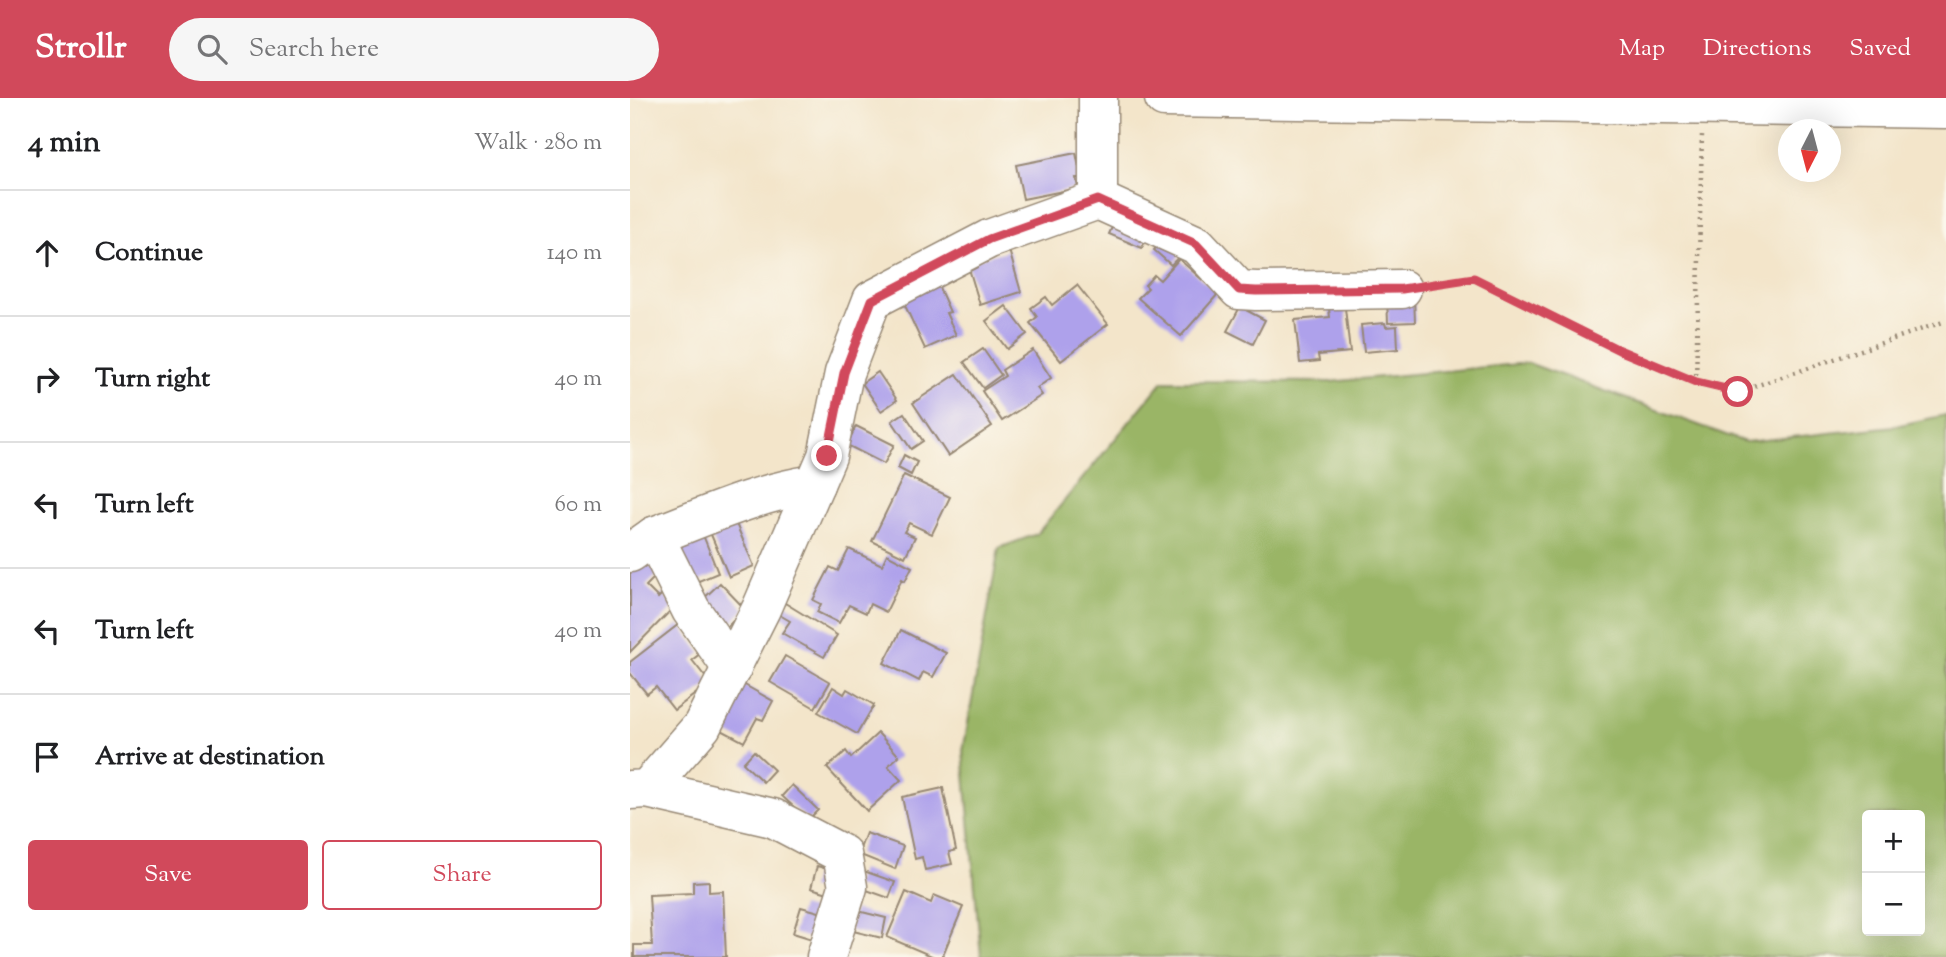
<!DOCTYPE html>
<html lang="en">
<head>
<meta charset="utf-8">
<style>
	:root { --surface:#fff; --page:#f6f6f6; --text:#202124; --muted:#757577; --line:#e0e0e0; --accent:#d1495b }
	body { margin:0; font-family:"Sorts Mill Goudy",serif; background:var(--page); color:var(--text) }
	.controls { position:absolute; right:21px; bottom:21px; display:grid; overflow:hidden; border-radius:7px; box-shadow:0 7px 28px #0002 }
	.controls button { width:63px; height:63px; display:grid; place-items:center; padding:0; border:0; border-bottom:2px solid var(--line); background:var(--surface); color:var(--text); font:35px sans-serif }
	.compass { position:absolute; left:1148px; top:21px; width:63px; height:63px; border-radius:50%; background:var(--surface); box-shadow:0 7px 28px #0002; rotate:186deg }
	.stop { position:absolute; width:21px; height:21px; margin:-16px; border:5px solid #d1495b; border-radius:50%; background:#fff }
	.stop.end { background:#d1495b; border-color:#fff; box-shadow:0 2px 7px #0008 }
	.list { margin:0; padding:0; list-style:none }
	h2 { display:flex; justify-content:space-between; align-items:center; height:91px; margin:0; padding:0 28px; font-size:30px }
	h2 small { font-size:23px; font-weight:400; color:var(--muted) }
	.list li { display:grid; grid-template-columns:46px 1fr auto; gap:21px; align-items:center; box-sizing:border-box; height:126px; padding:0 28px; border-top:2px solid var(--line) }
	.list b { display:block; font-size:26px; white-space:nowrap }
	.list em { font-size:23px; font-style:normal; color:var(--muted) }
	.actions { display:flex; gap:14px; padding:21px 28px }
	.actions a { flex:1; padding:16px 0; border:2px solid var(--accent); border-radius:7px; text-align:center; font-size:24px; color:var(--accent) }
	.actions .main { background:var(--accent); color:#fff }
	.icon { flex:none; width:38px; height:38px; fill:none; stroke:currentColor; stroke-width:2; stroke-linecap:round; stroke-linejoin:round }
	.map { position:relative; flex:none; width:1316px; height:859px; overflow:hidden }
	header { display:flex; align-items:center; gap:42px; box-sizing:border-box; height:98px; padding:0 35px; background:var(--accent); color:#fff }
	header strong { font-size:33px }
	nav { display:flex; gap:38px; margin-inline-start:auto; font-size:24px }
	.search { width:490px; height:63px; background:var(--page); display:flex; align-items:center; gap:18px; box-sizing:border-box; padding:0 24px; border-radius:38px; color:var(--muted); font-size:26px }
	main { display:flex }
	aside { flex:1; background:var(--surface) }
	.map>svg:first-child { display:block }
	.forest { fill:#9ab566; stroke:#6a7042; stroke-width:2; fill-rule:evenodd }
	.building { fill:#aea1eb }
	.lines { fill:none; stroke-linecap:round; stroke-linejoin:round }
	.minor-casing { stroke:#978874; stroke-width:41 }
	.path { stroke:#978874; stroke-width:4.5; stroke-dasharray:2 5; stroke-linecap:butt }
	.minor { stroke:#fff; stroke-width:38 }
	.route { stroke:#d1495b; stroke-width:9 }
</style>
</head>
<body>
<header>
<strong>Strollr</strong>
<div class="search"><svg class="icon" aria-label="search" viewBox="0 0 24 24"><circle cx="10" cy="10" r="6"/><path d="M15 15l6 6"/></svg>Search here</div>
<nav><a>Map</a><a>Directions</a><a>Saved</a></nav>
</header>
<main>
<aside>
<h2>4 min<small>Walk · 280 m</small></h2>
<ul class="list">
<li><svg class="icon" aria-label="ahead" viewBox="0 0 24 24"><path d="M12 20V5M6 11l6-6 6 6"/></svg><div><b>Continue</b></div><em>140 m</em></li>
<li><svg class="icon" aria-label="right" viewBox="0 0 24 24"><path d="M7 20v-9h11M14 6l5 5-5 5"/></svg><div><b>Turn right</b></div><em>40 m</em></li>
<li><svg class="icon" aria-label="left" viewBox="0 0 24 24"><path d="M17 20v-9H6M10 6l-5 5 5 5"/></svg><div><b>Turn left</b></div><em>60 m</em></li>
<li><svg class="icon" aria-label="left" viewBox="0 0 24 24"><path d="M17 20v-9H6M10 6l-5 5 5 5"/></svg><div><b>Turn left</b></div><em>40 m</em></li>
<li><svg class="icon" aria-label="arrive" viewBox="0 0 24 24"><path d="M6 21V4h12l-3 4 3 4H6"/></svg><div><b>Arrive at destination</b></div></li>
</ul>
<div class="actions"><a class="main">Save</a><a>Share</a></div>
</aside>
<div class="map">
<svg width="1316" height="859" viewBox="0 0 1316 859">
	<rect width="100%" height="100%" fill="#fbf7ec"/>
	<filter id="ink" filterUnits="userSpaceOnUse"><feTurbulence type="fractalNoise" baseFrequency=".0143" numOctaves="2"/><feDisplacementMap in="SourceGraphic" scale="14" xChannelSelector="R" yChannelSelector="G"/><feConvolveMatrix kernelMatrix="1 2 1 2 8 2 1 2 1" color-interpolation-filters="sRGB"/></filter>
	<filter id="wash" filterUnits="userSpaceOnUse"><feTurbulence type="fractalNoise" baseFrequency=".00686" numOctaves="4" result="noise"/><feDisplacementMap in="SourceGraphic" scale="28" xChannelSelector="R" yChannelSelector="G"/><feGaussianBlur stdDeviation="1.57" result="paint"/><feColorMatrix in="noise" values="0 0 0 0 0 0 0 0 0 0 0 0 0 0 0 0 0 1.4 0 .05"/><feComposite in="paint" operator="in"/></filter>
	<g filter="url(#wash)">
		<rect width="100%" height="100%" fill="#f3e5ca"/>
		<path class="forest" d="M 898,265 L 1115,344 L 1265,328 L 1316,317 L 1316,859 L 351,859 L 333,653 L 369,450 L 407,436 L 533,283 L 699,284 ZM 1237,717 L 1290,717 L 1290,833 L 1237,833 Z"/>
		<g id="blocks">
			<g class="building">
				<path d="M 446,55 L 451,80 L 446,80 L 448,90 L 393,101 L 386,67 Z"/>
				<path d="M 487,118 L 520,132 L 512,150 L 479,136 Z"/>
				<path d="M 535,140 L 552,155 L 541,167 L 524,152 Z"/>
				<path d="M 379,152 L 391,194 L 350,207 L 337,164 Z"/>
				<path d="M 549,161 L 588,196 L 551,238 L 508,200 L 518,190 L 515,187 L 524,177 L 530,182 Z"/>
				<path d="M 307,185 L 320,214 L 316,215 L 326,237 L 295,251 L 272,201 Z"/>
				<path d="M 447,187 L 478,226 L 431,263 L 400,225 L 407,219 L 401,210 L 416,199 L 422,207 Z"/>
				<path d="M 757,198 L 784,198 L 785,224 L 758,225 Z"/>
				<path d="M 376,208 L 397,236 L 377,251 L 356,223 Z"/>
				<path d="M 610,209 L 635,222 L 623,246 L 597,233 Z"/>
				<path d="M 715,210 L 720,254 L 688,257 L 689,263 L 670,265 L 665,222 L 700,219 L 699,211 Z"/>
				<path d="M 755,225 L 756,229 L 767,228 L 768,251 L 734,254 L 731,227 Z"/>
				<path d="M 353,251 L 371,277 L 353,290 L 334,264 Z"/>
				<path d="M 403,252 L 421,280 L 407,290 L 412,297 L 372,323 L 352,293 L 375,278 L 372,272 Z"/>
				<path d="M 248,274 L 267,302 L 251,313 L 232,285 Z"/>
				<path d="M 327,276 L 362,328 L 318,358 L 283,305 Z"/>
				<path d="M 274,315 L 293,343 L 281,351 L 262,323 Z"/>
				<path d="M 226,328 L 264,347 L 254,366 L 217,347 Z"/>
				<path d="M 274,357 L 287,364 L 281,377 L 268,370 Z"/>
				<path d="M 274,377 L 320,399 L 302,436 L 279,425 L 274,434 L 285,439 L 275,459 L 242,443 Z"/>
				<path d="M 104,421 L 124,468 L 99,479 L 79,432 Z"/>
				<path d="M 73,437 L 88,475 L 64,485 L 49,447 Z"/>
				<path d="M 219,451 L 252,467 L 257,456 L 282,469 L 275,483 L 272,481 L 256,514 L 240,506 L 236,515 L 219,507 L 209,525 L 187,514 L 191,506 L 183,502 L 200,469 L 208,473 Z"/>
				<path d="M 10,458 L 28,476 L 16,488 L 28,500 L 32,496 L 45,508 L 0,554 L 0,468 Z"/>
				<path d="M 90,485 L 115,511 L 95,531 L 70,504 Z"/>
				<path d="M 155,505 L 207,537 L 194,559 L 152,535 L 160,523 L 148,516 Z"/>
				<path d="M 49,526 L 71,555 L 62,562 L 80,585 L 44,612 L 26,589 L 17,596 L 0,575 L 0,564 Z"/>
				<path d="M 271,532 L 316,555 L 303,579 L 293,574 L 289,583 L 254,565 Z"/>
				<path d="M 155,558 L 200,584 L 185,610 L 140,584 Z"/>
				<path d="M 104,581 L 143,603 L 133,622 L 127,620 L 114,644 L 82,627 Z"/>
				<path d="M 203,589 L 214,596 L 217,591 L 244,607 L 227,636 L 188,614 Z"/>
				<path d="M 248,635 L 269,658 L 258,668 L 271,682 L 237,713 L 197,670 L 216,653 L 221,660 Z"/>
				<path d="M 124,653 L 144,672 L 133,684 L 113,665 Z"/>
				<path d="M 162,687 L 188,712 L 178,722 L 152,698 Z"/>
				<path d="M 313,690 L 326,752 L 319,754 L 322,766 L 295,772 L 292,759 L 285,761 L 272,699 Z"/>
				<path d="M 236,735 L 273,748 L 265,771 L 228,756 Z"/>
				<path d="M 187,768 L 204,773 L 198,795 L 181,790 Z"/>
				<path d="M 231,772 L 265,784 L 259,800 L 225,788 Z"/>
				<path d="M 79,783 L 79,794 L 93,793 L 96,859 L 4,859 L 4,847 L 22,847 L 19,797 L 63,795 L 63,784 Z"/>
				<path d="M 276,794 L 301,805 L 304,797 L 333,809 L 312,859 L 304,859 L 257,839 Z"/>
				<path d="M 171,809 L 200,817 L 192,844 L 163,835 Z"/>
				<path d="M 224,812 L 256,820 L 252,840 L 219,832 Z"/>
			</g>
		</g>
	</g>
	<g filter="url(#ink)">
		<use href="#blocks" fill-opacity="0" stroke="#978874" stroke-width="2"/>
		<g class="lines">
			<g class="minor-casing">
				<g id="minor">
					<path d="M 534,0 L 1316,11"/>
					<path d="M 468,102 L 567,147 L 609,192 L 626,193 L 772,191"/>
					<path d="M 24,438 C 76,418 129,394 185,386"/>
					<path d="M 0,455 L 24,438 L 61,512 L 102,570"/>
					<path d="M 17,691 L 143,720 L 212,756 L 218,789 L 196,859"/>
					<path d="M 0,692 L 17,691 L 72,628 L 131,511 L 197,358 L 214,275 L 242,202 L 359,141 L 468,102 L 468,0"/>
				</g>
			</g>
			<g class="path">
				<path d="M 800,187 L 844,180 L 990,252 L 1066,284 L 1108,294 L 1316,223"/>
				<path d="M 1066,284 L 1072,36"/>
			</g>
			<use href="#minor" class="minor"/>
		</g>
	</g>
	<g class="lines" filter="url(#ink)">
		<path class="route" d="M 197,358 L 214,275 L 242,202 L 359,141 L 468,102 L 566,146 L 609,192 L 626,193 L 772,191 L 844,180 L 989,252 L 1066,284 L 1108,294"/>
	</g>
</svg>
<div class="controls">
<button>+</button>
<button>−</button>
</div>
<svg class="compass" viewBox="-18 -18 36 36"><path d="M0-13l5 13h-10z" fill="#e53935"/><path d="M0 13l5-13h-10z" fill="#757577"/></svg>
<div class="stop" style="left:1108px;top:294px"></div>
<div class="stop end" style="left:197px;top:358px"></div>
</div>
</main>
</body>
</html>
